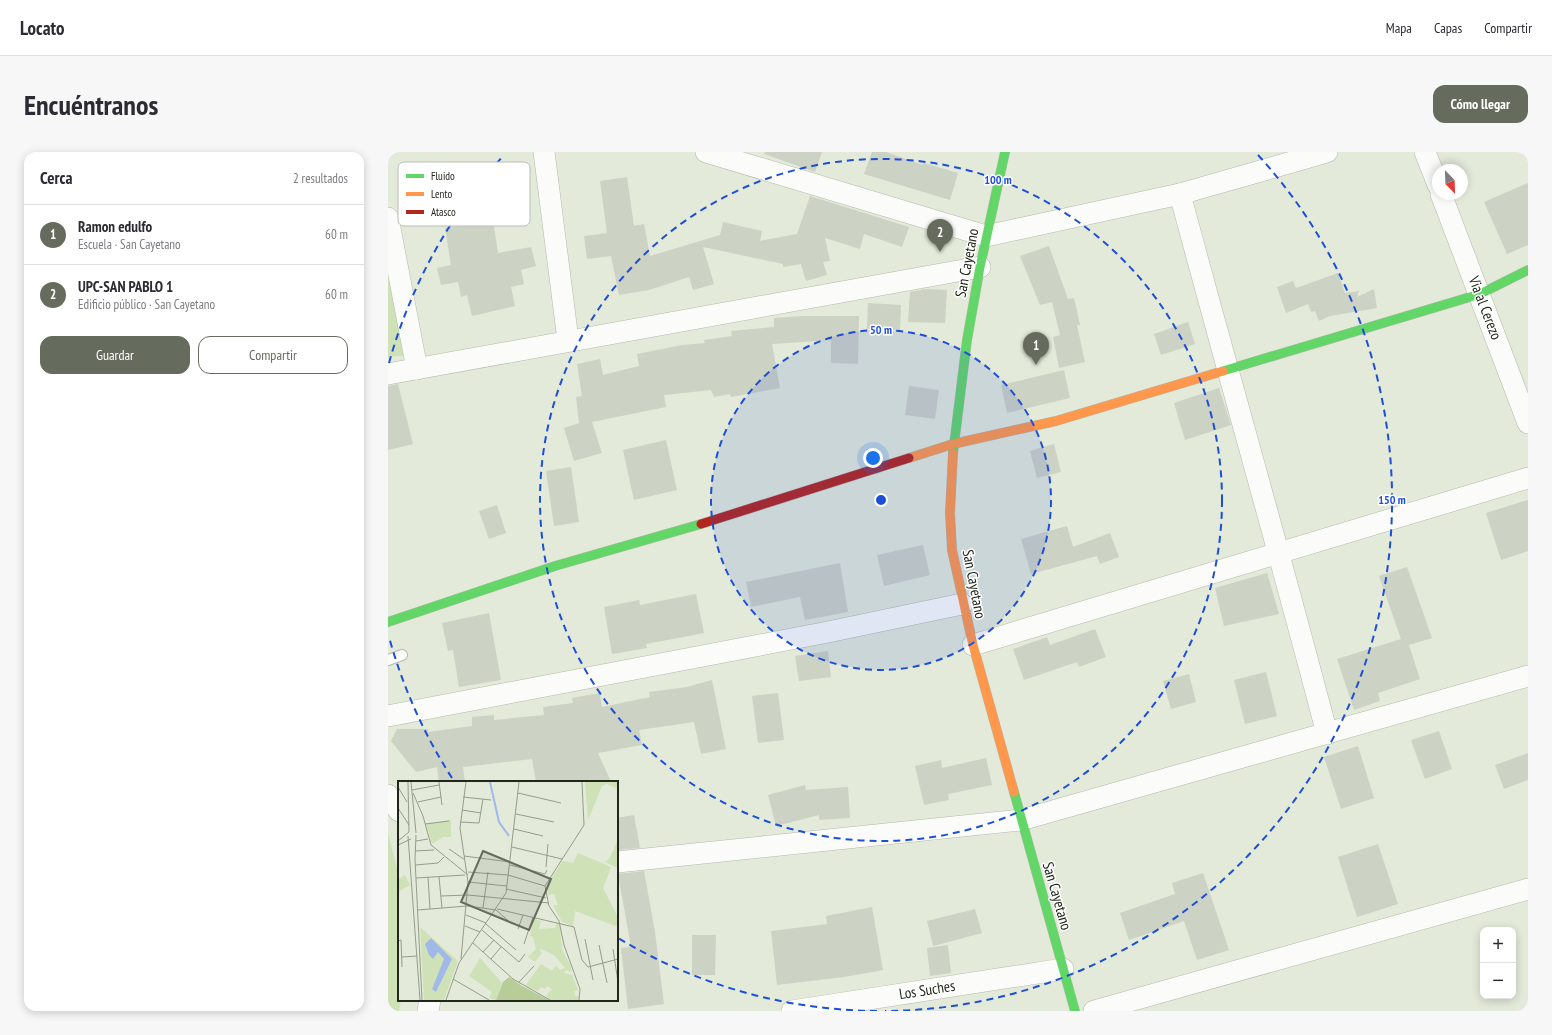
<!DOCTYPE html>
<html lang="es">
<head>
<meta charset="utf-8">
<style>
	:root { --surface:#fff; --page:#f7f7f7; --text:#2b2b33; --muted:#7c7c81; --line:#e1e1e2; --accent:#656b5d }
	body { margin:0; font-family:"PT Sans Narrow",sans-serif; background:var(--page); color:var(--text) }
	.controls { position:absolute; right:12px; bottom:12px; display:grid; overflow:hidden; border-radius:8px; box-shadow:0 2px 10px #0003 }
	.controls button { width:36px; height:36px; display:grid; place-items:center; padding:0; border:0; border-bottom:1px solid var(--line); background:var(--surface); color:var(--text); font:20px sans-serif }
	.compass { position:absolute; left:1044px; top:12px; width:36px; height:36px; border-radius:50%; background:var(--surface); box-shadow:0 2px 10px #0003; rotate:157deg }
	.you { position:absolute; left:485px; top:306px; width:14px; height:14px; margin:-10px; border:3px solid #fff; border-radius:50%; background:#1a73e8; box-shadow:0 0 0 6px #1a73e833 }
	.badge { display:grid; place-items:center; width:26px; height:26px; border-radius:50%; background:var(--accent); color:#fff; font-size:13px; font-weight:700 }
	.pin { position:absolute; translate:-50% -33px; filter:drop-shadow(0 1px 2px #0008) }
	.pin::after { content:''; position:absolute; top:21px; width:14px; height:12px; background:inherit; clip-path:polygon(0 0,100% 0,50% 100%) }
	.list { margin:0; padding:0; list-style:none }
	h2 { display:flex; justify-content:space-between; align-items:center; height:52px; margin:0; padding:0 16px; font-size:17px }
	h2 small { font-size:13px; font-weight:400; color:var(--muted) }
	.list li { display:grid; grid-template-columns:26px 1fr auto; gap:12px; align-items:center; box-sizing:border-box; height:60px; padding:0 16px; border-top:1px solid var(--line) }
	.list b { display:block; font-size:15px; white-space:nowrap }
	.list p { margin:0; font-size:13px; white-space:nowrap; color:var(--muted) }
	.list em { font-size:13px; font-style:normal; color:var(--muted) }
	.actions { display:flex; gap:8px; padding:12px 16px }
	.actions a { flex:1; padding:9px 0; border:1px solid var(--accent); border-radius:12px; text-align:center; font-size:14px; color:var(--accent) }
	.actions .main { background:var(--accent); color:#fff }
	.map { position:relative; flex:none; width:1140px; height:859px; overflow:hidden; border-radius:12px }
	header { display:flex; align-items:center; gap:24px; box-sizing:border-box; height:56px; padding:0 20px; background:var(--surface); border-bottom:1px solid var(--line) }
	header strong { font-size:19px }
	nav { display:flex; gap:22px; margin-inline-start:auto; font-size:14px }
	.intro { display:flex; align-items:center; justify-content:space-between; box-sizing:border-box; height:96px; padding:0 24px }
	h1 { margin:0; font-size:28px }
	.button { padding:10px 18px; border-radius:12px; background:var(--accent); color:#fff; font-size:14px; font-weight:700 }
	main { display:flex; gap:24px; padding:0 24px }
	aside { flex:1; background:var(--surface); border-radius:12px; box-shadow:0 2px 10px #0003 }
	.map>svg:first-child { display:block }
	.green { fill:#cfe1b7 }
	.building { fill:#ccd2c4 }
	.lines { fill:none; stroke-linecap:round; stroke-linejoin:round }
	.lane-casing { stroke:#b4b9ac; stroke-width:12 }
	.street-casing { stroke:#b4b9ac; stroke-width:22 }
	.fast-casing { stroke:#b4b9ac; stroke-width:10 }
	.slow-casing { stroke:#b4b9ac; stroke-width:10 }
	.jam-casing { stroke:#b4b9ac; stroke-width:10 }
	.lane { stroke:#fbfcf9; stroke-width:10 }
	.street { stroke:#fbfcf9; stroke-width:21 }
	.fast { stroke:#63d668; stroke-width:9 }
	.slow { stroke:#ff974d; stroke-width:9 }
	.jam { stroke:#b3261e; stroke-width:9 }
	.ring { fill:none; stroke:#1d4ed8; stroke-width:2; stroke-dasharray:7 5 }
	.labels { text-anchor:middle; stroke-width:3; stroke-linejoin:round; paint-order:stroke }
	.street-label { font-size:15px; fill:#21261a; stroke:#fff }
	.inset-river { fill:none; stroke:#a1b9e8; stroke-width:2 }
	.inset-road { fill:none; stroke:#959c8d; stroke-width:1 }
	.view { fill:#656b5d; fill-opacity:0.15; stroke:#656b5d; stroke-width:2 }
	.inset-edge { fill:none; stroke:#21261a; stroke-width:2 }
	.key { fill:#fff; stroke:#bcbeba; stroke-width:1 }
	.key-label { font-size:11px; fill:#21261a }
	.centre { fill:#1d4ed8; stroke:#fff; stroke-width:2 }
	.ring-label { font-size:12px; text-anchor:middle; font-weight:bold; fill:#1d4ed8; stroke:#fff; stroke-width:3; stroke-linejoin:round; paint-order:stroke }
</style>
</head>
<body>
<header>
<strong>Locato</strong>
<nav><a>Mapa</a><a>Capas</a><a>Compartir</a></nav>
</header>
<div class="intro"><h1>Encuéntranos</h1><a class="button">Cómo llegar</a></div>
<main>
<aside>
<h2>Cerca<small>2 resultados</small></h2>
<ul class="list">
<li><span class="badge">1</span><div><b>Ramon edulfo</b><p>Escuela · San Cayetano</p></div><em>60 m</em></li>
<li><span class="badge">2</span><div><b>UPC-SAN PABLO 1</b><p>Edificio público · San Cayetano</p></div><em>60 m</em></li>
</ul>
<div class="actions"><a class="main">Guardar</a><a>Compartir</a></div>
</aside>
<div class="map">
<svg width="1140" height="859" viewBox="0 0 1140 859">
	<rect width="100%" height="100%" fill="#e3ead9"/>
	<g class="green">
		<path d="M 0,118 L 20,203 L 0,205 Z"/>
		<path d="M 0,681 L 11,724 L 11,848 L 13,848 L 11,859 L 0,859 Z"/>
	</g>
	<g class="building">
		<path d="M 377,0 L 434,0 L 427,20 L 376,2 Z"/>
		<path d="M 484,0 L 498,0 L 535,13 L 536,11 L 570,21 L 562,48 L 476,22 Z"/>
		<path d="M 239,25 L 246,74 L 256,72 L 262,104 L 332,83 L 335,70 L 374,79 L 372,89 L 409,82 L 422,44 L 521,75 L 514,95 L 476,82 L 472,97 L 437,86 L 442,109 L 435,110 L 439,123 L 418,129 L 413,112 L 395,115 L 395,112 L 315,95 L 326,132 L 305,138 L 301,125 L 261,138 L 231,143 L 223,104 L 199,107 L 196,84 L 219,81 L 212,29 Z"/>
		<path d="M 1140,31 L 1140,93 L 1119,102 L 1096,50 Z"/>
		<path d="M 105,68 L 110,101 L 143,95 L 148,114 L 133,118 L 136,132 L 123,135 L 127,154 L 84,164 L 79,143 L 73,145 L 70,130 L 53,133 L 49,116 L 63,113 L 57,76 Z"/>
		<path d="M 661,94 L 680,147 L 686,146 L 692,173 L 689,173 L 697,210 L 671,216 L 665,185 L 672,183 L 664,150 L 652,153 L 632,104 Z"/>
		<path d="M 950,121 L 957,141 L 971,139 L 969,145 L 986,137 L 989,156 L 942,164 L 931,169 L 927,159 L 923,160 L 920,152 L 898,161 L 889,135 L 905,129 L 908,136 Z"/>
		<path d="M 538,137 L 559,138 L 557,171 L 520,170 L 522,140 Z"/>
		<path d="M 480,151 L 513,153 L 512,178 L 479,177 Z"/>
		<path d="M 415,164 L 471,164 L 470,212 L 443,211 L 443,188 L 384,192 L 392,236 L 343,245 L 342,242 L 326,245 L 323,238 L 276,243 L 278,255 L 204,270 L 214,301 L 186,309 L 176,276 L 191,271 L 188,245 L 194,244 L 189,212 L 212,207 L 215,223 L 251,214 L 249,202 L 294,193 L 317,191 L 316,188 L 344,184 L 343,179 L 386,175 L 386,166 Z"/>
		<path d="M 800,170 L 807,192 L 773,203 L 766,182 Z"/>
		<path d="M 676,218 L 682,246 L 619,261 L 613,233 Z"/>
		<path d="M 10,232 L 25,292 L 0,298 L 0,234 Z"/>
		<path d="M 521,234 L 551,238 L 547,267 L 517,263 Z"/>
		<path d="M 831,236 L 843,273 L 797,288 L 786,251 Z"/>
		<path d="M 278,288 L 289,338 L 246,348 L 235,298 Z"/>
		<path d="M 666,292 L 673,320 L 649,326 L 642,299 Z"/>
		<path d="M 183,315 L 191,370 L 166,374 L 158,319 Z"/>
		<path d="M 1140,348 L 1140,399 L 1113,408 L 1098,361 Z"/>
		<path d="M 109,353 L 118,381 L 101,387 L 91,359 Z"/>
		<path d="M 679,374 L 685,395 L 722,381 L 731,405 L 712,412 L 709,404 L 643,422 L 633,387 Z"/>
		<path d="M 535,393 L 542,423 L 496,434 L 489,403 Z"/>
		<path d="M 452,411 L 460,460 L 417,468 L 412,445 L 363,455 L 358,430 Z"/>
		<path d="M 1019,415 L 1044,486 L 1021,493 L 1032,527 L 990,541 L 992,549 L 966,558 L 949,507 L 1013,487 L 991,424 Z"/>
		<path d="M 879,421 L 891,462 L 836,474 L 827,436 Z"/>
		<path d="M 308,442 L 316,481 L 258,492 L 259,496 L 224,502 L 216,455 L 251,448 L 252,453 Z"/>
		<path d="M 101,461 L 113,528 L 71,535 L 65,498 L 60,499 L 54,471 Z"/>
		<path d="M 707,477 L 718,505 L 691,515 L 689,510 L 636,528 L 625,497 L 659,485 L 662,493 Z"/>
		<path d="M 440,499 L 443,525 L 411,529 L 407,504 Z"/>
		<path d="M 878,520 L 889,564 L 857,572 L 846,528 Z"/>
		<path d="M 801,522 L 808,550 L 783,557 L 775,529 Z"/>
		<path d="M 324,528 L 338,597 L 313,602 L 306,570 L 251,578 L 254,593 L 210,601 L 223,630 L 148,630 L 144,607 L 75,615 L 77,630 L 51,630 L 49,615 L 28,620 L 3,589 L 9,577 L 40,577 L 40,580 L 84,574 L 84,565 L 106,563 L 106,568 L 156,563 L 155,555 L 185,551 L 184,546 L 212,541 L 214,555 L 262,545 L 261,540 L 299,535 Z"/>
		<path d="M 390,541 L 396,588 L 370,591 L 364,544 Z"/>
		<path d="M 1051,579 L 1064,617 L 1037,627 L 1023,588 Z"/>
		<path d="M 970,594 L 986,646 L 953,657 L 936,605 Z"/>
		<path d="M 1140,601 L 1140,628 L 1116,637 L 1107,613 Z"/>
		<path d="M 598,606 L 604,633 L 560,642 L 561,648 L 536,653 L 527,614 L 553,608 L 554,616 Z"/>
		<path d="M 417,633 L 418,638 L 460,635 L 462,666 L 431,668 L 431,663 L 388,674 L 380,643 Z"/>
		<path d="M 246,663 L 252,696 L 229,698 L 229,666 Z"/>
		<path d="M 990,692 L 1010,752 L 969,765 L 950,705 Z"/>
		<path d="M 256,719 L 267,780 L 276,852 L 240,857 L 233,796 L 243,795 L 230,722 Z"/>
		<path d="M 815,721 L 841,798 L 809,808 L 796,769 L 741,788 L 732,761 L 787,742 L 784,731 Z"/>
		<path d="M 484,755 L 495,818 L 456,825 L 389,833 L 383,779 L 439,772 L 438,764 Z"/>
		<path d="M 587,757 L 594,781 L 545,794 L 539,769 Z"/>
		<path d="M 304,783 L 328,783 L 327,823 L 304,823 Z"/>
		<path d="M 560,793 L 563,821 L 542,824 L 539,796 Z"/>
	</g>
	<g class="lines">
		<g class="lane-casing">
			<path id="lane" d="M 0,508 L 14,503"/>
		</g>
		<g class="street-casing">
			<g id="street">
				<path d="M 156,0 L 180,188"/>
				<path d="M 318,0 L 598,84 L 792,42 L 939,0"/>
				<path d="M 1037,0 L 1050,33"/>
				<path d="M 792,42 C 840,222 892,401 939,582"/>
				<path d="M 1053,42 L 1140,271"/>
				<path d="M 0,66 L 29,217"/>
				<path d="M 0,222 L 592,115"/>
				<path d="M 585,493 L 1140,326"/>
				<path d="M 0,564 L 440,480 L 574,452"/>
				<path d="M 0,643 L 11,659"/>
				<path d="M 229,710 L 633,668 L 1140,524"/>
				<path d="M 40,859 L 42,848"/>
				<path d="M 404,859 L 675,817"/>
				<path d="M 706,859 L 1140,737"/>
			</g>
		</g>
		<g class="fast-casing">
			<g id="fast">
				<path d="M 835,219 L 1092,142 L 1140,118"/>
				<path d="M 565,301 L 579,188 L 592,115 L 617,0"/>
				<path d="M 0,470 L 167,414 L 313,372"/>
				<path d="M 626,640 L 687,859"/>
			</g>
		</g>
		<g class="slow-casing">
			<g id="slow">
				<path d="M 565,301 L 562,361 L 564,398 L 585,493 L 626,640"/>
				<path d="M 521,306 L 565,292 L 668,269 L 835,219"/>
			</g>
		</g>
		<g class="jam-casing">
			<path id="jam" d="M 313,372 L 521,306"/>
		</g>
		<use href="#lane" class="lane"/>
		<use href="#street" class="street"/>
		<use href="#fast" class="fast"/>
		<use href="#slow" class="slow"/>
		<use href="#jam" class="jam"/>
	</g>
	<circle cx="493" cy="348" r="170" fill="#1d4ed8" fill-opacity=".12"/>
	<g class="ring">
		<circle cx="493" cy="348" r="170"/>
		<circle cx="493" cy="348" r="341"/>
		<path d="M489 859A511 511 0 0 1 230 786M64 626A511 511 0 0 1 1 485M1 211A511 511 0 0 1 116 3M870 3A511 511 0 0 1 497 859"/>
	</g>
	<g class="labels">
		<g class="street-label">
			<text transform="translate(579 111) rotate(-79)" y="5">San Cayetano</text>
			<text transform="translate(1097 156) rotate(69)" y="5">Via al Cerezo</text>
			<text transform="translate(586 432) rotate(79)" y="5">San Cayetano</text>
			<text transform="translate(669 744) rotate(74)" y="5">San Cayetano</text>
			<text transform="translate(539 838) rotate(-9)" y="5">Los Suches</text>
		</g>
	</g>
	<g transform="translate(10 629)">
		<rect width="220" height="220" fill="#e3ead9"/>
		<path d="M 187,1 L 220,1 L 220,8 L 209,3 L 204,5 L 190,39 ZM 53,39 L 53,56 L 45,56 L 34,63 L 28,43 ZM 220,59 L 220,87 L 207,81 L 211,78 ZM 180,72 L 213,86 L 205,107 L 220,136 L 220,146 L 177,130 L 175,145 L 164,141 L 155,124 L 160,124 L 156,113 L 150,114 L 149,103 L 165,80 L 175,82 ZM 7,94 L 12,104 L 0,111 L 0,99 ZM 135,137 L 143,140 L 141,148 L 157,147 L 158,142 L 162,143 L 164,168 L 173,186 L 173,191 L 168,189 L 166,192 L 174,194 L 180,209 L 176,210 L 177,215 L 181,215 L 180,219 L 152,219 L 148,215 L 154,208 L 149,205 L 147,208 L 143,206 L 140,210 L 127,205 L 143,183 L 154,190 L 158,185 L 162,189 L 167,187 L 157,175 L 146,169 L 141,168 L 144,172 L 137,181 L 130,176 L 138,168 L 135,156 L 132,155 ZM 22,146 L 60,180 L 46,219 L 26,219 ZM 82,177 L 104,202 L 98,219 L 91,217 L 94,211 L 71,195 Z" fill="#cfe1b7"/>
		<path d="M 111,196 L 124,205 L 151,219 L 98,219 L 105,201 Z" fill="#b8cc97"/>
		<path d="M 33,157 L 54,178 L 38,211 L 34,208 L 46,178 L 40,171 L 35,178 L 31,174 L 27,163 Z" fill="#a1b9e8"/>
		<path class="inset-river" d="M 92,1 L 101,41 L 111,55"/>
		<path class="inset-road" d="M 13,1 L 18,52M 41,1 L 44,24M 0,6 L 9,21M 14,9 L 41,4M 15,12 L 25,35 L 33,64 L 70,94M 120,12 L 163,22M 65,16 L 93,19M 20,21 L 43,16M 0,27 L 11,44M 64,29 L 83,32M 118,33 L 156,41M 62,41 L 81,42 L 85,18M 27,43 L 51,40M 116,48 L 145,55M 18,54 L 17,78 L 24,219M 10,55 L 22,219M 0,60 L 11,51 L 10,1M 18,60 L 30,58M 0,64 L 13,58M 114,66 L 164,78M 51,68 L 67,79M 17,70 L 36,69M 66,75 L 112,81M 17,84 L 40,82 L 46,76M 112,84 L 147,93 L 149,89M 148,86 L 150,63M 70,91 L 110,94 L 147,105M 30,96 L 32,128M 41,96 L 44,127M 18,97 L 67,94M 70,101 L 109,105M 108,108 L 148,117M 43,115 L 70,114 L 151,122M 85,127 L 90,91M 99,128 L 176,146 L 184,179 L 190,186 L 220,178M 20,129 L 69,125 L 85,127 L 98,129 L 114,143M 68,134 L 88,142M 88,143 L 118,169M 67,145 L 82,151M 120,148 L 125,134M 84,149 L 121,181 L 127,173M 187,158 L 195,199M 0,160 L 3,159 L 4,186M 75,162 L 115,198 L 152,219M 126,163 L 135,136M 201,164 L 209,202M 215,168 L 220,201M 85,171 L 96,159M 4,176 L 19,175M 63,178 L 70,101 L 62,47 L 68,1M 93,178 L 103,166M 55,198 L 91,219M 121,201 L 136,185M 48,219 L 61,182 L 108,112 L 121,1M 181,219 L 182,208 L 166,164 L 161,140 L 151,125 L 147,105 L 186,44 L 184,1"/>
		<path class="view" d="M 85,70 L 153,98 L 131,149 L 63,121 Z"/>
		<rect width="220" height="220" class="inset-edge"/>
	</g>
	<rect x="10" y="10" width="132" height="64" rx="6" class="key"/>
	<rect x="18" y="22" width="18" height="4" fill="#63d668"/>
	<rect x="18" y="40" width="18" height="4" fill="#ff974d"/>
	<rect x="18" y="58" width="18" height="4" fill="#b3261e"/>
	<g class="key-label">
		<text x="43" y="28">Fluido</text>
		<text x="43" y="46">Lento</text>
		<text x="43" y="64">Atasco</text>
	</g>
	<circle cx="493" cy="348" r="6" class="centre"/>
	<g class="ring-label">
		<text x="610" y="32">100 m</text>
		<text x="493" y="182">50 m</text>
		<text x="1004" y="352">150 m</text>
	</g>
</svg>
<div class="controls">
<button>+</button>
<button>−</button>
</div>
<svg class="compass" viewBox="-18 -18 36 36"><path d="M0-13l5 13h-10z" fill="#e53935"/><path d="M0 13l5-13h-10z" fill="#7c7c81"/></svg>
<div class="you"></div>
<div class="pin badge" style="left:648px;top:213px">1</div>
<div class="pin badge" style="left:552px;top:100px">2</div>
</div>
</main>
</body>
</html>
